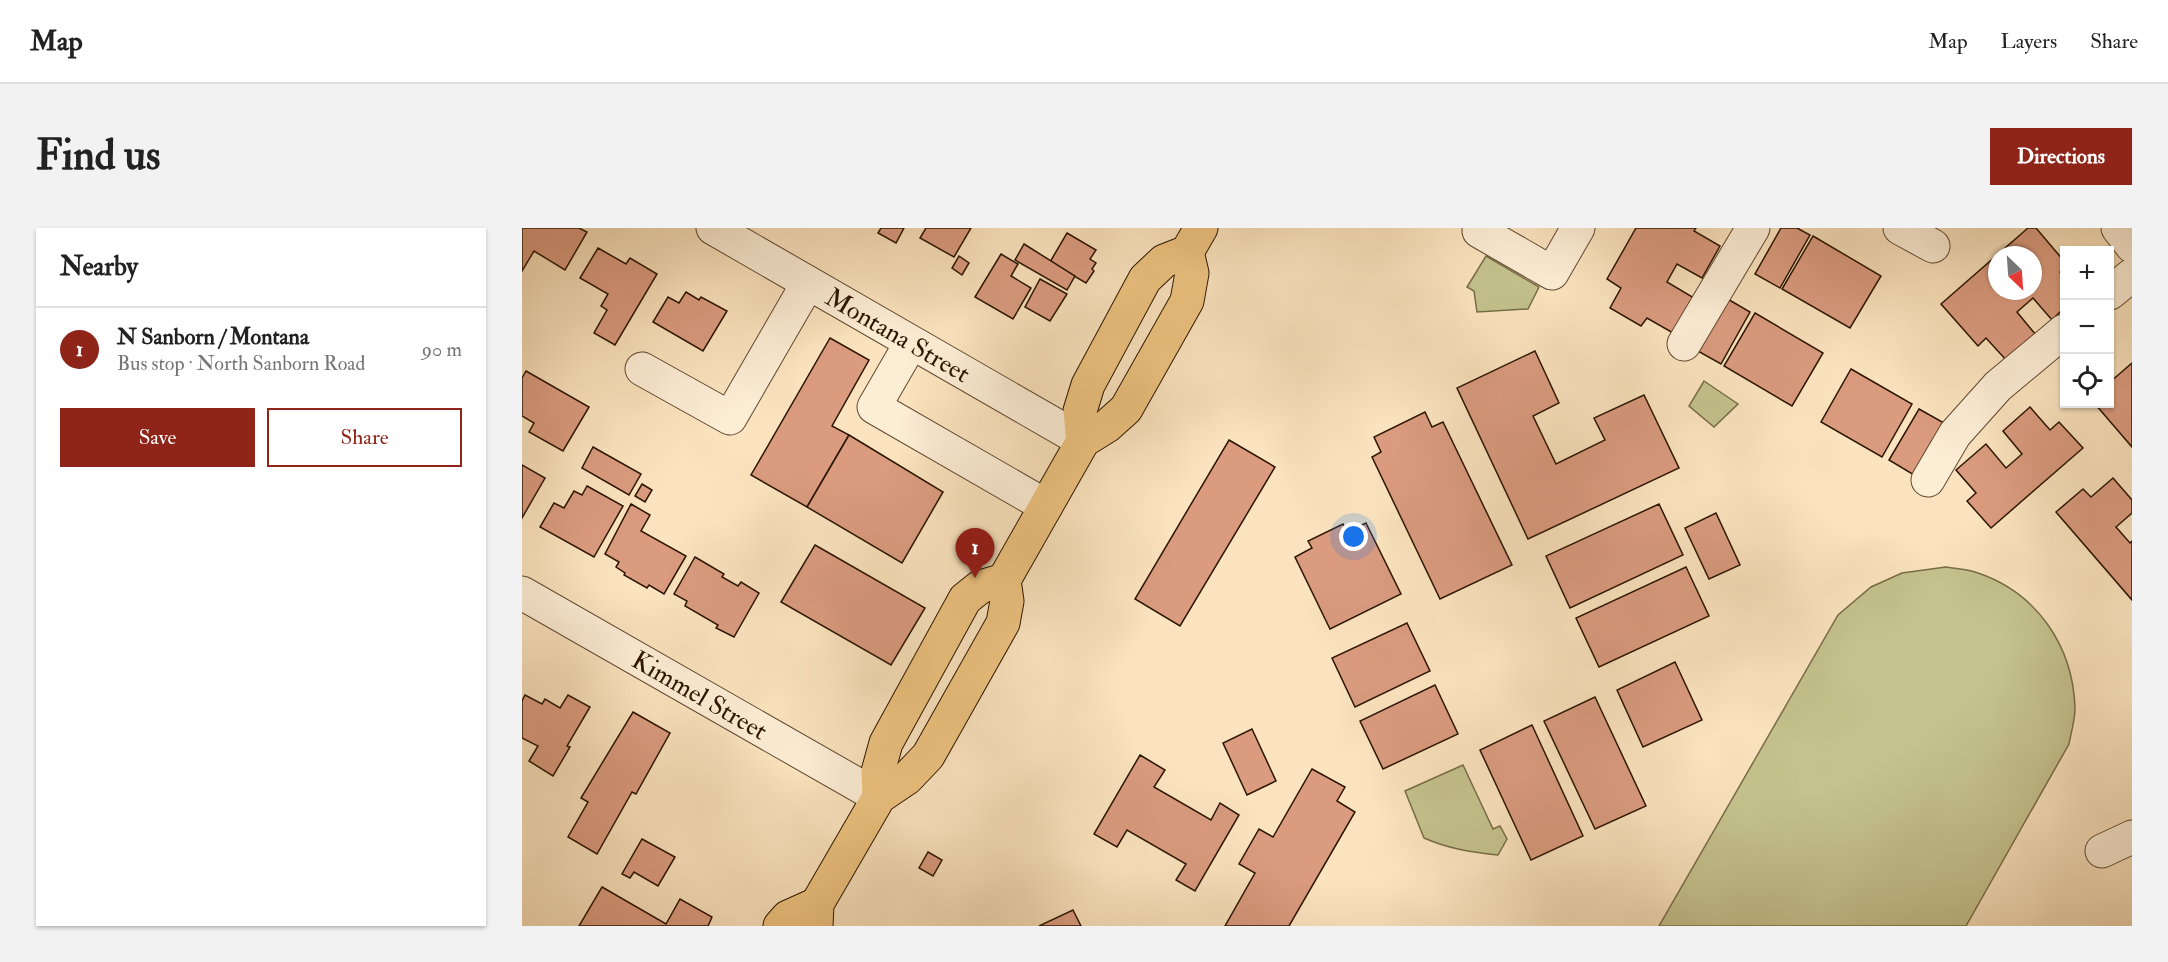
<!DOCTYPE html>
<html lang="en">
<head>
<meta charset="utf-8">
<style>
	:root { --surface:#fff; --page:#f2f2f2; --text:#222; --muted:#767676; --line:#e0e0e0; --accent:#8f2418 }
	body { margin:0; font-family:"IM FELL Double Pica",serif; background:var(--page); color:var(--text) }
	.controls { position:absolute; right:18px; top:18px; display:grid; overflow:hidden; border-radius:0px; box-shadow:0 2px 4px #0004 }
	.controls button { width:54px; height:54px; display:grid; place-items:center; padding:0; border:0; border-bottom:2px solid var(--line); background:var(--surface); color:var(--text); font:30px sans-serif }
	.compass { position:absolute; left:1466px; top:18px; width:54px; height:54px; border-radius:50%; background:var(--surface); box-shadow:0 2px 4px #0004; rotate:155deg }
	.you { position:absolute; left:832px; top:309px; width:21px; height:21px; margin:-15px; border:4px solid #fff; border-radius:50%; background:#1a73e8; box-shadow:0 0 0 9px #1a73e833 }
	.badge { display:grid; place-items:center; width:39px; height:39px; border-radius:50%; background:var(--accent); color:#fff; font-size:20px; font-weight:700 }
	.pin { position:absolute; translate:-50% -50px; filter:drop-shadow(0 2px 3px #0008) }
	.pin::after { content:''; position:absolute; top:32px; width:21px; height:18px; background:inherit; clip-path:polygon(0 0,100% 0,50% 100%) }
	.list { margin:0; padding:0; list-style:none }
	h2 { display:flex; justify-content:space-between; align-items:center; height:78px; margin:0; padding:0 24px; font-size:26px }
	h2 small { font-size:20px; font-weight:400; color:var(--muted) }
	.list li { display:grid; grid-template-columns:39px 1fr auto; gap:18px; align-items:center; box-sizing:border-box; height:84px; padding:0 24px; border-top:2px solid var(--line) }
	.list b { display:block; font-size:22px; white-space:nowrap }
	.list p { margin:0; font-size:20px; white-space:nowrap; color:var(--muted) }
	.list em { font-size:20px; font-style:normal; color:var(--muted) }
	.actions { display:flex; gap:12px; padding:18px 24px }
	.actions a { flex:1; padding:14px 0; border:2px solid var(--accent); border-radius:0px; text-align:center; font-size:21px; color:var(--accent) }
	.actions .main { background:var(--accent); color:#fff }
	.icon { flex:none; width:33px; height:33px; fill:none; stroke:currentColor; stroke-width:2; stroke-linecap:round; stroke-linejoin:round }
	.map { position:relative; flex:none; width:1610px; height:698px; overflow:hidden; border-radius:0px }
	header { display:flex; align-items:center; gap:36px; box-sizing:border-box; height:84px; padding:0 30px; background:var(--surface); border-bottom:2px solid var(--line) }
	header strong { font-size:28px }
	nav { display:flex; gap:33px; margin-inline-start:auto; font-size:21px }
	.intro { display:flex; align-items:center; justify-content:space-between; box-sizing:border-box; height:144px; padding:0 36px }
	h1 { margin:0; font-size:42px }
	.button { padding:15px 27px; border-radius:0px; background:var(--accent); color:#fff; font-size:21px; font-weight:700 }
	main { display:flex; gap:36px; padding:0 36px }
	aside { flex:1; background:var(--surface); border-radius:0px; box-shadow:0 2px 4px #0004 }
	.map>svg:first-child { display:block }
	.green { fill:#c4c28e; stroke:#786c47; stroke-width:1.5 }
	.building { fill:#da9b7f; stroke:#2c1500; stroke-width:1.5; fill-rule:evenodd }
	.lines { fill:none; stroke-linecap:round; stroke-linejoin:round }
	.minor-casing { stroke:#604830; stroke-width:35 }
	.major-casing { stroke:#2c1500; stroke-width:35 }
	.minor { stroke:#fcedd5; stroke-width:33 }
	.major { stroke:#edc27f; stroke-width:33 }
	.labels { text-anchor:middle; stroke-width:4.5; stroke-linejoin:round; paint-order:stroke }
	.street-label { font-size:26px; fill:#2c1500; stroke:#fcedd5 }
</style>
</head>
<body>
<header>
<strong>Map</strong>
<nav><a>Map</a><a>Layers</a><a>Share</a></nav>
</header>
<div class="intro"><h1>Find us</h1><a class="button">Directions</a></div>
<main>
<aside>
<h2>Nearby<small></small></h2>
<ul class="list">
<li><span class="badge">1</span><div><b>N Sanborn / Montana</b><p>Bus stop · North Sanborn Road</p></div><em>90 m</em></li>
</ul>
<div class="actions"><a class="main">Save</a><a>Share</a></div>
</aside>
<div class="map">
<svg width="1610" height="698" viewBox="0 0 1610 698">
	<rect width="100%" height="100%" fill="#fae3be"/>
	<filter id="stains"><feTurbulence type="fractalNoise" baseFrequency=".00333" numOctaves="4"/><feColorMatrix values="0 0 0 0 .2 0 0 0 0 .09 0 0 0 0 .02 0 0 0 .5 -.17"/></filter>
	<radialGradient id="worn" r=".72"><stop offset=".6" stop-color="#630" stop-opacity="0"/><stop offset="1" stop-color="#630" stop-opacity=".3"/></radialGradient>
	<g class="green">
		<path d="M 964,28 L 1017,59 L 1006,81 L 955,84 L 952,63 L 945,59 Z"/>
		<path d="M 1182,153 L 1216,176 L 1192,199 L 1167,178 Z"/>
		<path d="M 1424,339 C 1435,341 1446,341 1456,345 C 1515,365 1551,418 1553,480 C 1553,492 1549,505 1547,516 L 1444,698 L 1137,698 L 1316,387 L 1349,359 L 1380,345 Z"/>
		<path d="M 941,537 L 971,601 L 978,598 L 985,611 L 976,627 C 949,624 927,621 902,610 L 883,563 Z"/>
	</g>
	<g class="building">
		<path d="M 0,0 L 57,0 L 65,4 L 43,42 L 12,23 L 0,43 Z"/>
		<path d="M 359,0 L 382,0 L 374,15 L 356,5 Z"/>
		<path d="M 404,0 L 449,0 L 432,29 L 398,10 Z"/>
		<path d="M 1114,0 L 1174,0 L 1172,3 L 1198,18 L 1180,50 L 1155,36 L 1145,54 L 1172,70 L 1151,105 L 1125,90 L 1119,98 L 1088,80 L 1099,60 L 1085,51 Z"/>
		<path d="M 1259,0 L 1275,0 L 1288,7 L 1258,60 L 1233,46 Z"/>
		<path d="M 1506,0 L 1514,0 L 1542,33 L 1542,40 L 1538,44 L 1542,50 L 1542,80 L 1530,92 L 1511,70 L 1495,84 L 1514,107 L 1485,133 L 1464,110 L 1456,118 L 1419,76 ZM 1475,27 L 1511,27 L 1511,63 L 1475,63 Z"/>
		<path d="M 545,5 L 574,22 L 568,31 L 574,35 L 570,41 L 572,43 L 564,55 L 528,34 Z"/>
		<path d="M 1291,8 L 1359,48 L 1328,100 L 1260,61 Z"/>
		<path d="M 502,16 L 553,48 L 545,62 L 493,32 Z"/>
		<path d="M 76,20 L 104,36 L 108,30 L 135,46 L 93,117 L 72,105 L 85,82 L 79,78 L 86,66 L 58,50 Z"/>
		<path d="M 479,26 L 496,36 L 489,48 L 509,60 L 491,91 L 453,69 Z"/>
		<path d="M 437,28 L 447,35 L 440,47 L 430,40 Z"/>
		<path d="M 518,51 L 545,66 L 528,93 L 503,79 Z"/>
		<path d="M 164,64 L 177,72 L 179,69 L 205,83 L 181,123 L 131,94 L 146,69 L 157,75 Z"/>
		<path d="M 1204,70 L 1228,84 L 1199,136 L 1174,122 Z"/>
		<path d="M 1233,85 L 1301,125 L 1270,178 L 1202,138 Z"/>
		<path d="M 308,110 L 347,132 L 310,198 L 327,207 L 285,279 L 229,247 Z"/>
		<path d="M 1013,123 L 1037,175 L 1011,188 L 1034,236 L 1083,212 L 1072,190 L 1122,167 L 1157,240 L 1006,311 L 935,160 Z"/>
		<path d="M 1610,135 L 1610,219 L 1573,176 L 1588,176 L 1588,154 Z"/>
		<path d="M 1329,141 L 1390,176 L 1360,229 L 1299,194 Z"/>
		<path d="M 4,143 L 67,179 L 41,223 L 7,204 L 12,195 L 0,188 L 0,150 Z"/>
		<path d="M 1508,179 L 1528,202 L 1537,194 L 1561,220 L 1469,300 L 1445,273 L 1454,265 L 1434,242 L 1464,216 L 1484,240 L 1500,226 L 1481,203 Z"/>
		<path d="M 1397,181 L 1422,195 L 1392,247 L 1367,232 Z"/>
		<path d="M 903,184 L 910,199 L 921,194 L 990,337 L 918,371 L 850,229 L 859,224 L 852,209 Z"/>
		<path d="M 327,207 L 421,264 L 380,335 L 285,279 Z"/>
		<path d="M 707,212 L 753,239 L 658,398 L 613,371 Z"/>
		<path d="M 71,219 L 119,246 L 107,267 L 60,240 Z"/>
		<path d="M 0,237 L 23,250 L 0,290 Z"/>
		<path d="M 1591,250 L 1610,272 L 1610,285 L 1594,299 L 1608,315 L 1610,313 L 1610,372 L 1534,284 L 1561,261 L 1569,269 Z"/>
		<path d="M 120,256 L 130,262 L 123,274 L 113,268 Z"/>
		<path d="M 65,258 L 101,278 L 72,329 L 18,299 L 32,275 L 42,280 L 52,263 L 60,267 Z"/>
		<path d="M 109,276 L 128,287 L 119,303 L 164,328 L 142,366 L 127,357 L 125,360 L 102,347 L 103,345 L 94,339 L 97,334 L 83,326 Z"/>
		<path d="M 1137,276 L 1161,327 L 1048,380 L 1024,328 Z"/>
		<path d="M 1194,285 L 1218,337 L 1187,351 L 1163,300 Z"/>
		<path d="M 844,295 L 879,366 L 808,401 L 773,329 L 790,320 L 786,313 L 821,296 L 825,304 Z"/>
		<path d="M 293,317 L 403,380 L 369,437 L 259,374 Z"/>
		<path d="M 173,329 L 202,346 L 200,349 L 216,358 L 219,354 L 237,365 L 212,409 L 194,400 L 196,397 L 163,378 L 165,373 L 152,366 Z"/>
		<path d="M 1164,339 L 1187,388 L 1077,439 L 1054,390 Z"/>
		<path d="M 885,395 L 908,443 L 833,479 L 810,430 Z"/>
		<path d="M 1153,434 L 1180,492 L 1121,519 L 1095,462 Z"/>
		<path d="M 913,457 L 936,506 L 861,541 L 838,493 Z"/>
		<path d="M 3,467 L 20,476 L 23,471 L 38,480 L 46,467 L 68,479 L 45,518 L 48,519 L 31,548 L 7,533 L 16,518 L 0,510 L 0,473 Z"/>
		<path d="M 1073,469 L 1124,578 L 1073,601 L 1022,493 Z"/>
		<path d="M 111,484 L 148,505 L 114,566 L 110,564 L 75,626 L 46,609 L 66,574 L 59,570 Z"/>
		<path d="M 1010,497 L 1061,608 L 1009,632 L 958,522 Z"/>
		<path d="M 730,501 L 754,553 L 725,567 L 701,515 Z"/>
		<path d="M 618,527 L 643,542 L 632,559 L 689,592 L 698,575 L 717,587 L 673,663 L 654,652 L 664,636 L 605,602 L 595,619 L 572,606 Z"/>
		<path d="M 790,541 L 823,559 L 815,573 L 833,584 L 767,698 L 703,698 L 733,645 L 717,636 L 737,601 L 751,609 Z"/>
		<path d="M 120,611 L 153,629 L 136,658 L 112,644 L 108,650 L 100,646 Z"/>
		<path d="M 406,624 L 420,632 L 411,648 L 397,640 Z"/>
		<path d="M 80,659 L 144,696 L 158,671 L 190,689 L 186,698 L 57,698 Z"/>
		<path d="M 551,682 L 559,698 L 517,698 Z"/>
	</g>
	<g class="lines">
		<g class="minor-casing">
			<g id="minor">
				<path d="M 191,0 L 561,213"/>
				<path d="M 1378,0 L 1411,18"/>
				<path d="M 1596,0 L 1610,18"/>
				<path d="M 957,3 L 1030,45 L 1056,0"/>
				<path d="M 1588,65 L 1610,47"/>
				<path d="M 389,115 L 352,179 L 524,278"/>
				<path d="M 1162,116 L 1231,0"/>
				<path d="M 120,141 L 208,190 L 286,55"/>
				<path d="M 1406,252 L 1433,206 L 1476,158 L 1542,103"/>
				<path d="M 0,365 L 357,569"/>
				<path d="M 1580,623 L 1610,609"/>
			</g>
		</g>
		<g class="major-casing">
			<g id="major">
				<path d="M 561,213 L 558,183 L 566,157 L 623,51 L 642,33 L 665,24 L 679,0"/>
				<path d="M 357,569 L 356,544 L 364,515 L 443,371 L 458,359 L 482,352"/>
				<path d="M 258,698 L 266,689 L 295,676"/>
				<path d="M 294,698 L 295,676 L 357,569 L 385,550 L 406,528 L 481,395 L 485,373 L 482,352 L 561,213 L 585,198 L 604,181 L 665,73 L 670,45 L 665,24"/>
			</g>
		</g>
		<use href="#minor" class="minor"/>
		<use href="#major" class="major"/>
	</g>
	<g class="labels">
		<g class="street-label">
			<text transform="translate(376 107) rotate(30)" y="9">Montana Street</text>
			<text transform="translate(178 467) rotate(30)" y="9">Kimmel Street</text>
		</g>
	</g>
	<rect width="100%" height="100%" filter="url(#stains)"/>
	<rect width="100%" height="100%" fill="url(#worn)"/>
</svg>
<div class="controls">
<button>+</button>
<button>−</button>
<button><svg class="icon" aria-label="locate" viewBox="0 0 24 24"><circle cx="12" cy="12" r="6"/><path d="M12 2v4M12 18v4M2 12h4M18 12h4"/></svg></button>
</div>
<svg class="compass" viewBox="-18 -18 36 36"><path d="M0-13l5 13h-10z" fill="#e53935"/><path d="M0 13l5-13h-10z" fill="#767676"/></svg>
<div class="you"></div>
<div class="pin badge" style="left:453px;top:350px">1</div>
</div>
</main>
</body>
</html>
